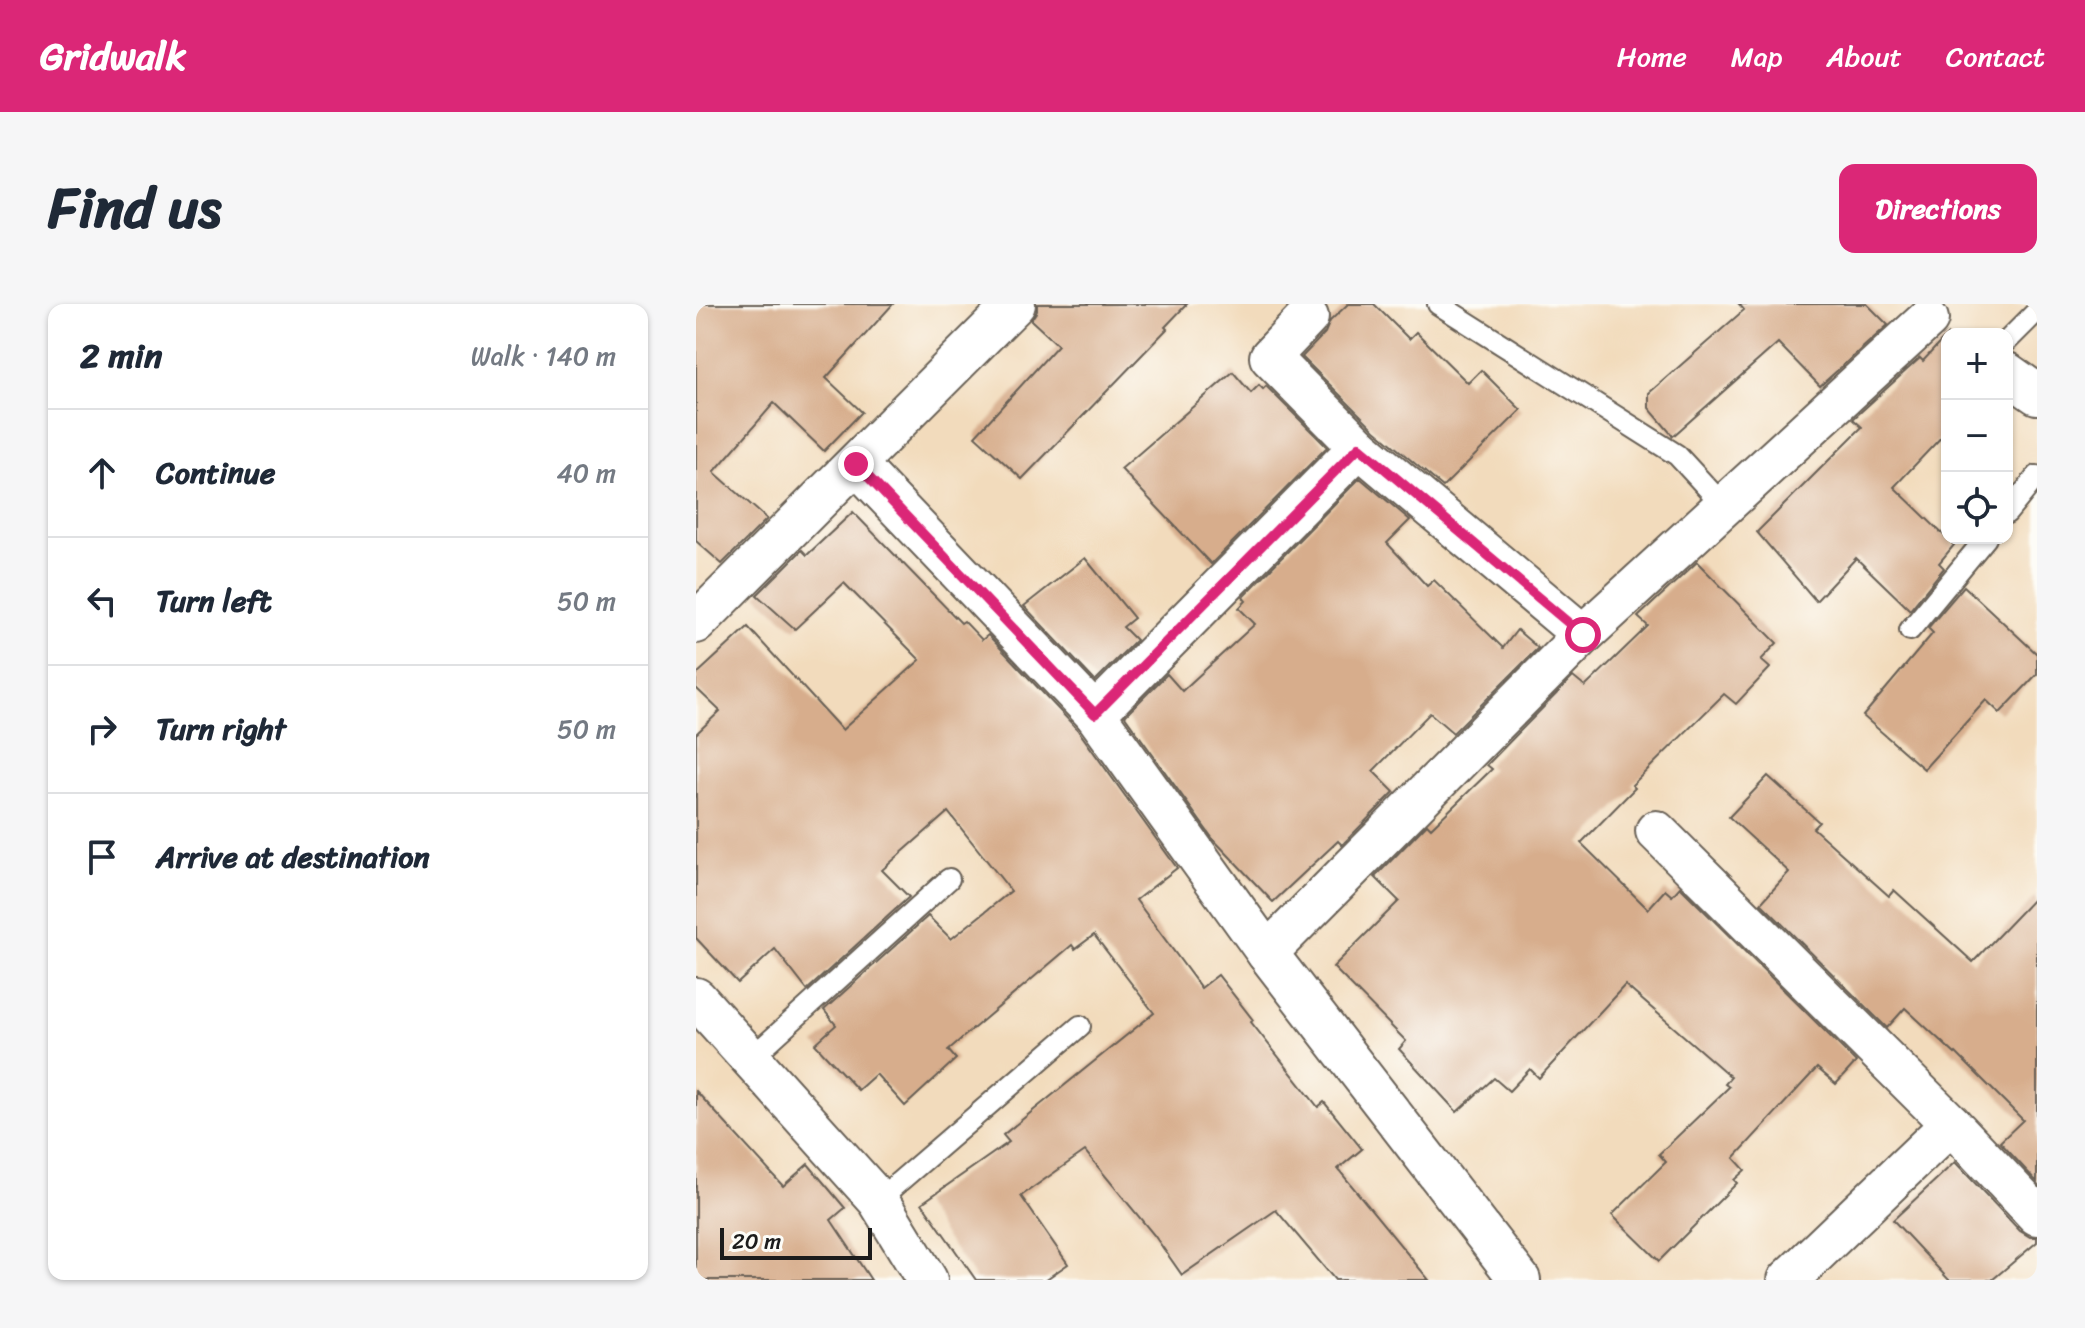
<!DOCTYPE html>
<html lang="en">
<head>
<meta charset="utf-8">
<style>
	:root { --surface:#fff; --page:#f6f6f7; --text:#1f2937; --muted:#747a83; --line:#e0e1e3; --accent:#db2777 }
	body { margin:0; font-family:Sriracha,sans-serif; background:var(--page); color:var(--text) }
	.controls { position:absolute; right:24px; top:24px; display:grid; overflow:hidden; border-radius:16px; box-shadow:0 2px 6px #0004 }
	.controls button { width:72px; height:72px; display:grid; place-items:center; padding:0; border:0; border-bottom:2px solid var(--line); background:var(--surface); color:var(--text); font:40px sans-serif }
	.scale { position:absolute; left:24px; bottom:20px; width:152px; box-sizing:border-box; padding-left:8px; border:4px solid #1c1c1c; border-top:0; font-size:22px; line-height:28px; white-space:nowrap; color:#1c1c1c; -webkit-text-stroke:6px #fdfcf7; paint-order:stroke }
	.stop { position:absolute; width:24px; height:24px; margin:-18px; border:6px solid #db2777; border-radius:50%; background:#fff }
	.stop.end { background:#db2777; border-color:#fff; box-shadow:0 2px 8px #0008 }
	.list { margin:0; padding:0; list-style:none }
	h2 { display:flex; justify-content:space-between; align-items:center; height:104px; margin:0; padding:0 32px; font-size:34px }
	h2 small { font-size:26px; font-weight:400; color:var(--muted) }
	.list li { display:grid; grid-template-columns:52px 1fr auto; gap:24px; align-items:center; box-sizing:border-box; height:128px; padding:0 32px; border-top:2px solid var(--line) }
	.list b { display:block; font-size:30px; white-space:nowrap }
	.list em { font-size:26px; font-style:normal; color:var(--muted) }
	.icon { flex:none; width:44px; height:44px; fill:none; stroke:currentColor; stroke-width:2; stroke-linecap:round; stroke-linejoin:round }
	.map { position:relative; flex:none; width:1341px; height:976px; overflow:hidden; border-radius:16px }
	header { display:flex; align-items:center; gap:48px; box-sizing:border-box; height:112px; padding:0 40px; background:var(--accent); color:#fff }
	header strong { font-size:38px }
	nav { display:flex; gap:44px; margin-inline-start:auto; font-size:28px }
	.intro { display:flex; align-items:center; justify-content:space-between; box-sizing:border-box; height:192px; padding:0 48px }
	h1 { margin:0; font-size:56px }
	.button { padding:20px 36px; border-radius:16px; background:var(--accent); color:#fff; font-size:28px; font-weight:700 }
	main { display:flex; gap:48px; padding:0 48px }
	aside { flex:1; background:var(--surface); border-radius:16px; box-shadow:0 2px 6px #0004 }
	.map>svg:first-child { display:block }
	.building { fill:#d7ad8c }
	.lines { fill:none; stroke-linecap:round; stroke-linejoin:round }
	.service-casing { stroke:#675f54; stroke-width:24 }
	.minor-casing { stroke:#675f54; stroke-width:44 }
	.service { stroke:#fff; stroke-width:20 }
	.minor { stroke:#fff; stroke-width:40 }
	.route { stroke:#db2777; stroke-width:10 }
</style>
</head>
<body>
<header>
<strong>Gridwalk</strong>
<nav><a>Home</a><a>Map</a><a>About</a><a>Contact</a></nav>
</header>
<div class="intro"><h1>Find us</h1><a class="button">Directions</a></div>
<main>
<aside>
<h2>2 min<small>Walk · 140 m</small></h2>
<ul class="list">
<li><svg class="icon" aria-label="ahead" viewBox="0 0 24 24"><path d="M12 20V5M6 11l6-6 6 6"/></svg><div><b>Continue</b></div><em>40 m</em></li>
<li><svg class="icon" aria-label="left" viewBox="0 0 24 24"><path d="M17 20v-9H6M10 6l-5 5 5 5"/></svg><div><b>Turn left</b></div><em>50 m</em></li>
<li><svg class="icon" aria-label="right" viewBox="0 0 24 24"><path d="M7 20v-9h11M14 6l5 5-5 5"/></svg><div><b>Turn right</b></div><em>50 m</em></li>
<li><svg class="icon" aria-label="arrive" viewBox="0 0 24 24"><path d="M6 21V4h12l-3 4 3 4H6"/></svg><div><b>Arrive at destination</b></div></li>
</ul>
</aside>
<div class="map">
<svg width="1341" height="976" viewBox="0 0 1341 976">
	<rect width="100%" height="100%" fill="#fdfcf7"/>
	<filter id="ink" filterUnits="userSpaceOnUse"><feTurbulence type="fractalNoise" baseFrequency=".0125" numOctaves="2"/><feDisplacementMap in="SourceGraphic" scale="16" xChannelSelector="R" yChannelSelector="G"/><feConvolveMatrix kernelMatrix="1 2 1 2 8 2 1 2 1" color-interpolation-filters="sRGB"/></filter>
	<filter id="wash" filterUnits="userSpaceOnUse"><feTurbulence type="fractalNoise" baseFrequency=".006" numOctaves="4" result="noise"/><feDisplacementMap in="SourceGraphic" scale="32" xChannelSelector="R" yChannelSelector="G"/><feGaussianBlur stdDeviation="1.8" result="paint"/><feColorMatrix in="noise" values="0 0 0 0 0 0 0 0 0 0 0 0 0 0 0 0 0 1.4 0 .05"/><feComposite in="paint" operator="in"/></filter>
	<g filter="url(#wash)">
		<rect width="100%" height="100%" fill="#f2dbbc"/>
		<g id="blocks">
			<g class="building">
				<path d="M 0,0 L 197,0 L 130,74 L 166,108 L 128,147 L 78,99 L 18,168 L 71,215 L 26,260 L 0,237 Z"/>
				<path d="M 341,0 L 491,0 L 469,23 L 471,25 L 326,175 L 279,132 L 362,41 L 335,16 L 341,7 Z"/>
				<path d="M 652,0 L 678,0 L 713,35 L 720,28 L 772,79 L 785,66 L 825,106 L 747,183 L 679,126 L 606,53 L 629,29 L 634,17 Z"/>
				<path d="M 1043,0 L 1171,0 L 1192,21 L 1124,82 L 1082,39 L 977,132 L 953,104 L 953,89 L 1048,6 Z"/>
				<path d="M 1251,31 L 1251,127 L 1198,183 L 1258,241 L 1243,259 L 1248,264 L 1214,306 L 1160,254 L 1120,297 L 1061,228 L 1166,123 L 1157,115 L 1224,54 L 1227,57 Z"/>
				<path d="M 537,68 L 555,89 L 563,81 L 567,85 L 570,82 L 631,143 L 515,260 L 425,165 Z"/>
				<path d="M 664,174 L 714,216 L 691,239 L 731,282 L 738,276 L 807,344 L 821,326 L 842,344 L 757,429 L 734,409 L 677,467 L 698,488 L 646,541 L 642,537 L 577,598 L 517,535 L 429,412 L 471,370 L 486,387 L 559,320 L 543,304 L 550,297 L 547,293 Z"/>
				<path d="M 157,208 L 265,319 L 268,317 L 286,336 L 292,331 L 381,425 L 481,564 L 440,596 L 505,684 L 522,671 L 557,716 L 555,718 L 622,803 L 628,798 L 666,845 L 642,865 L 733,976 L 639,976 L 580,906 L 486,971 L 458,931 L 389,847 L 325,892 L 372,960 L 349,976 L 280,976 L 226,899 L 313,838 L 307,831 L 458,709 L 398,631 L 379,645 L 376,641 L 252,746 L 260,755 L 209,802 L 180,770 L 162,786 L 119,740 L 140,721 L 128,706 L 232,612 L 255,635 L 315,587 L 252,508 L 186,566 L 213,593 L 111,686 L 79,645 L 42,679 L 0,634 L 0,430 L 24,407 L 0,384 L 0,371 L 52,323 L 146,426 L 224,356 L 148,279 L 99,325 L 61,291 L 106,246 L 111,251 Z"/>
				<path d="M 389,254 L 438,314 L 427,323 L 440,336 L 399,377 L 328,302 Z"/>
				<path d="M 1001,258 L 1081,339 L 1065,356 L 1074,364 L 1040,400 L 1028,390 L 936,481 L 939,484 L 885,539 L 952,605 L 969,586 L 976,592 L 984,583 L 1160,758 L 1140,780 L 1121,764 L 1038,854 L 1049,866 L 1038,876 L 1041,879 L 963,957 L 916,911 L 970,858 L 963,850 L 1033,783 L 1029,780 L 1035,773 L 929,681 L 843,774 L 834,765 L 813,787 L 798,774 L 761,808 L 703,745 L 710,737 L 637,663 L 703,597 L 679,573 L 731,520 L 735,524 L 796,465 L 791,461 L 877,373 L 889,383 L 952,322 L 942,313 Z"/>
				<path d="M 1268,282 L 1341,350 L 1341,370 L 1304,409 L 1290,396 L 1228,465 L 1167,412 L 1237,329 L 1232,324 Z"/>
				<path d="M 1072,472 L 1123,518 L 1117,524 L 1193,592 L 1198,586 L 1277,658 L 1341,591 L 1341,878 L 1304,838 L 1327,816 L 1260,749 L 1259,750 L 1209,704 L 1191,724 L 1065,599 L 1093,568 L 1033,513 Z"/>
				<path d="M 0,787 L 87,882 L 112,860 L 149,904 L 135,916 L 175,976 L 0,976 Z"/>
				<path d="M 1259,858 L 1324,927 L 1334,933 L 1341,933 L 1341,938 L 1296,976 L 1253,976 L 1197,916 Z"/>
			</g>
		</g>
	</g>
	<g filter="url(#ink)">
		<use href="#blocks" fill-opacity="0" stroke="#675f54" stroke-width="2"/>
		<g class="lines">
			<g class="service-casing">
				<g id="service">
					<path d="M 742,0 L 981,151 L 1028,202"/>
					<path d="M 1311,37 L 1341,7"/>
					<path d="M 1311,209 L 1341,172"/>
					<path d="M 1214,326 L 1290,234"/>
					<path d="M 55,754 L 253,575"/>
					<path d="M 182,896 L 384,722"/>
				</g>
			</g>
			<g class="minor-casing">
				<g id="minor">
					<path d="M 612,13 L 574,53 L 663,143 L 887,331"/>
					<path d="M 1311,69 L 1341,90"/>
					<path d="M 160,160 L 399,410 L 571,649 L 824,976"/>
					<path d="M 0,319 L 319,0"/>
					<path d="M 399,410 L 663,143"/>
					<path d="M 960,527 L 1255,820"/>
					<path d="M 571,649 L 887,331 L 1232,15"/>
					<path d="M 0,694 L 182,896 L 231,976"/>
					<path d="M 1092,976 L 1255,820 L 1341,911"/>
				</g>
			</g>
			<use href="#service" class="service"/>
			<use href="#minor" class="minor"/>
		</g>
	</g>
	<g class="lines" filter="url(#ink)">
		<path class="route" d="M 160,160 L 399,410 L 663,143 L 887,331"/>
	</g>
</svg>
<div class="controls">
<button>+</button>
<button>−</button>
<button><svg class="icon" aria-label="locate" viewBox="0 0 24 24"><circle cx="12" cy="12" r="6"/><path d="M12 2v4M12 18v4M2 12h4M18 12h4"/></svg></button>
</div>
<div class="scale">20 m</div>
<div class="stop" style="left:887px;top:331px"></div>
<div class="stop end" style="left:160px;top:160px"></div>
</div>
</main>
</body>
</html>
